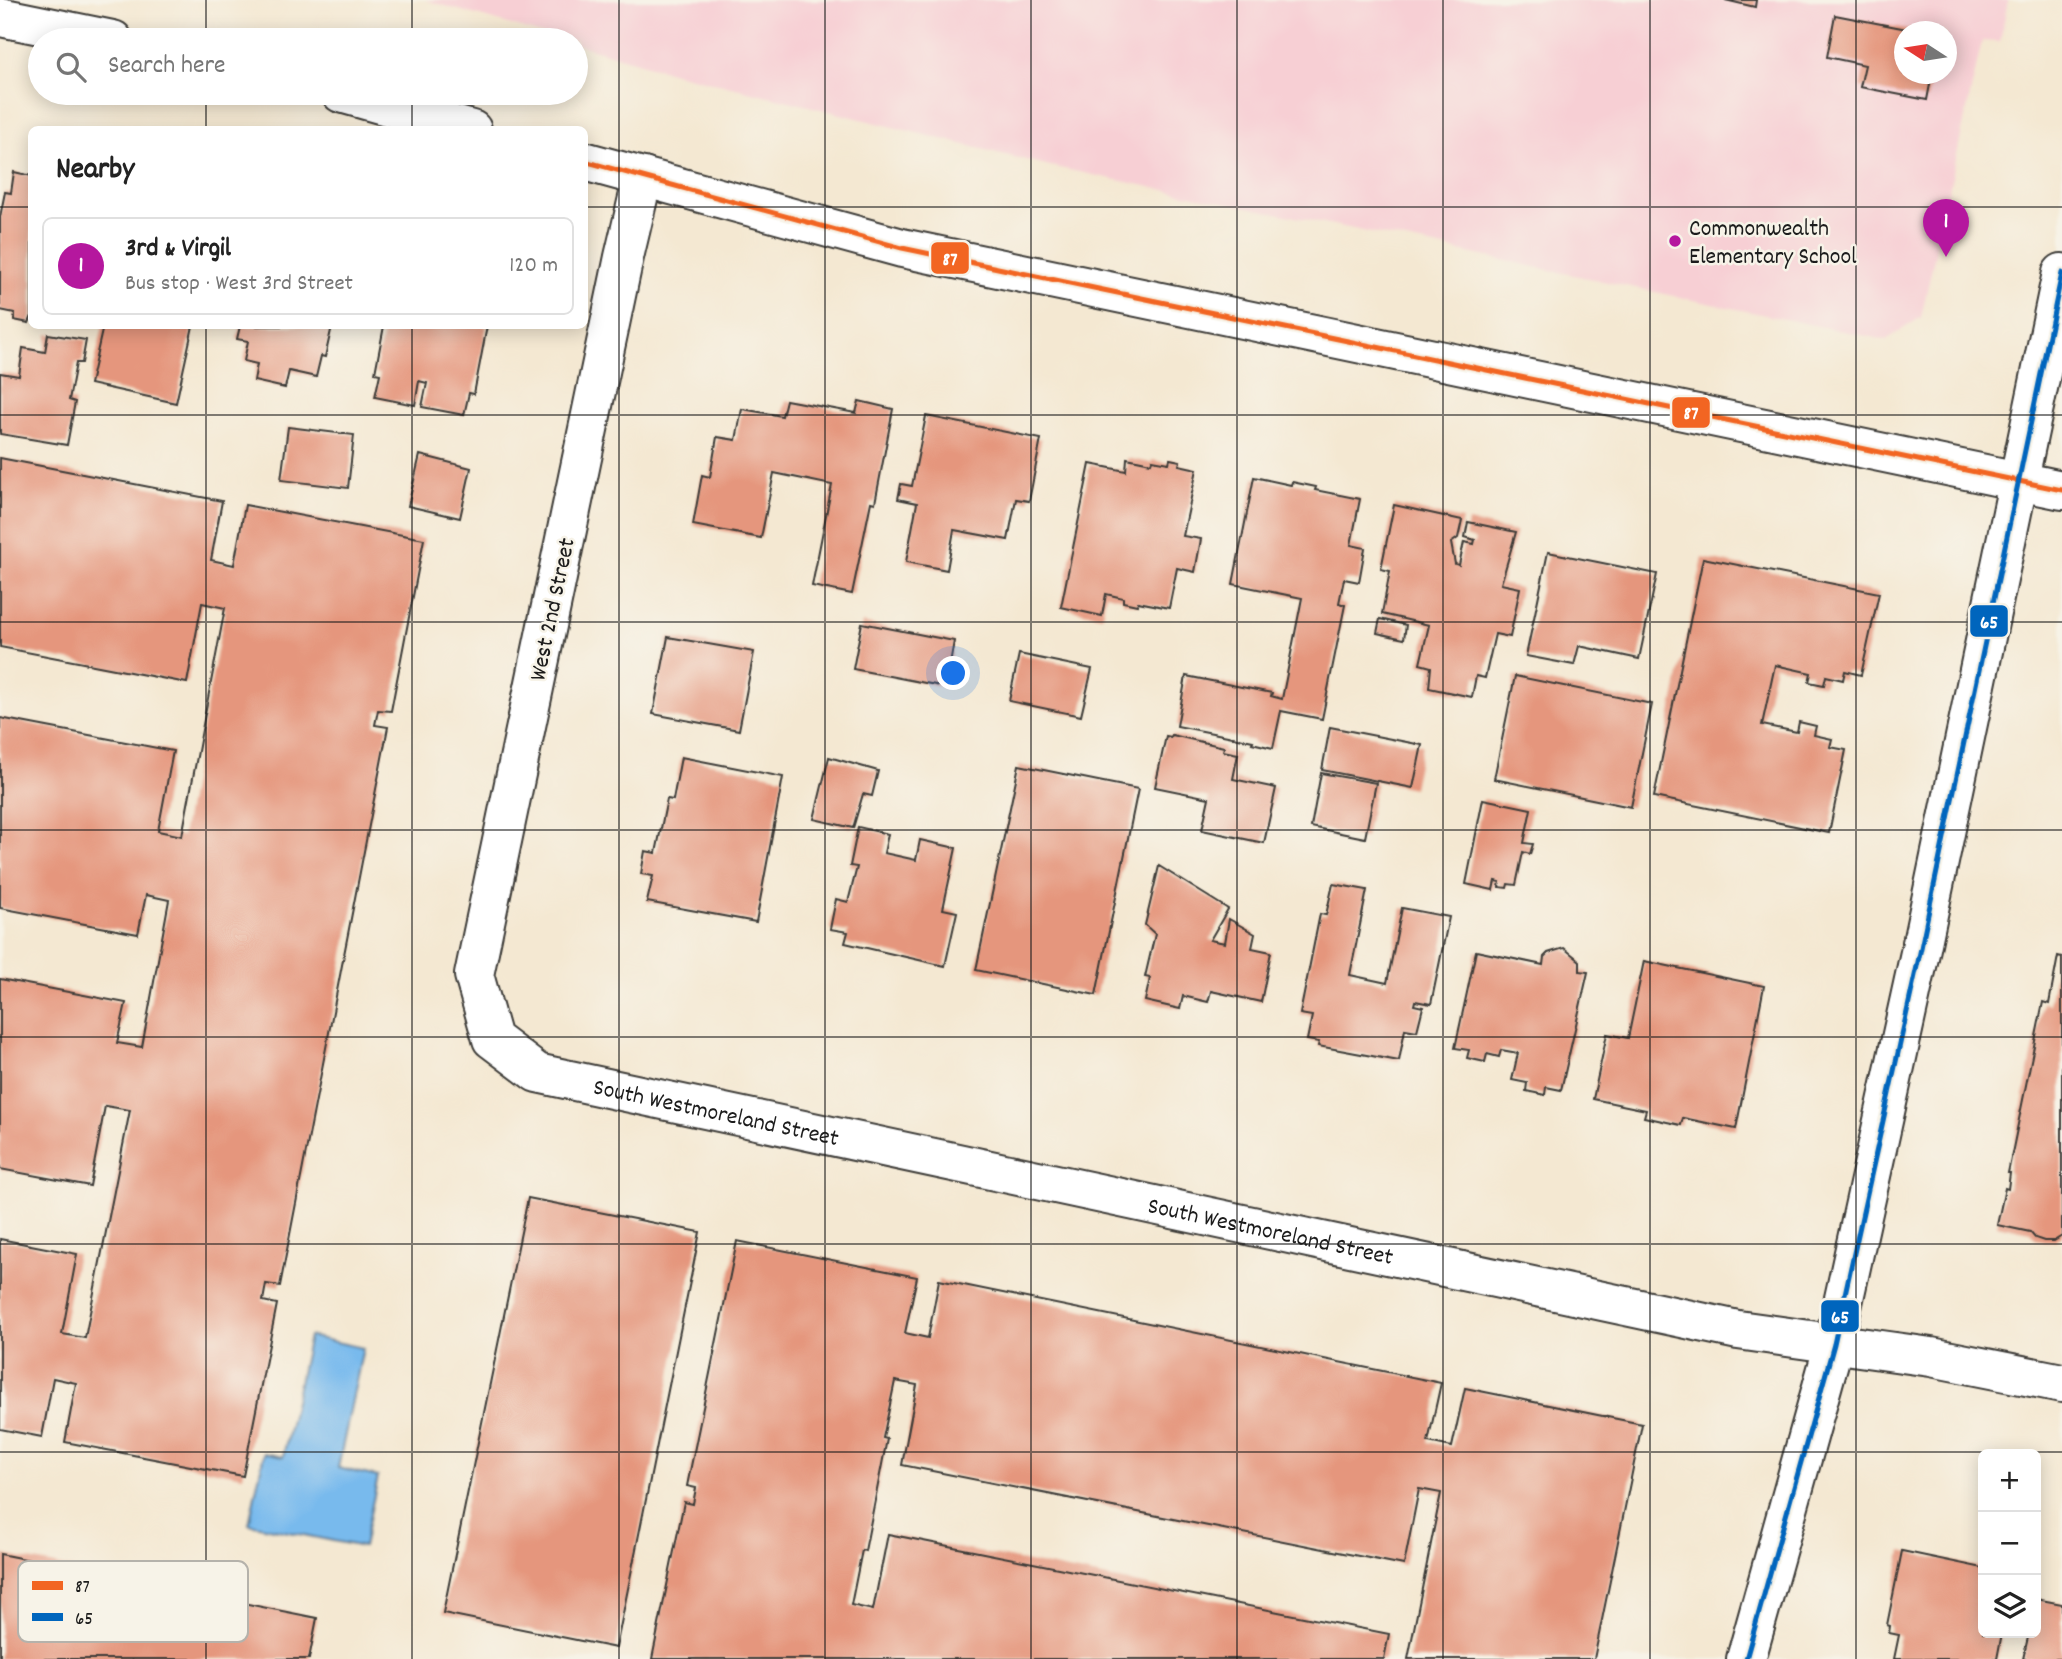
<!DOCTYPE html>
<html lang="en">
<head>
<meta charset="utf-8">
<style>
	:root { --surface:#fff; --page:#f6f6f6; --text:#222; --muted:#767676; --line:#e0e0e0; --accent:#b5179e }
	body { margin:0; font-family:Dekko,sans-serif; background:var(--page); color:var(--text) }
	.controls { position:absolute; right:21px; bottom:21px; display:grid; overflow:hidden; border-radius:10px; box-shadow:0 4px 18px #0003 }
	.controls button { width:63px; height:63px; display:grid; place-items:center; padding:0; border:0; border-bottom:2px solid var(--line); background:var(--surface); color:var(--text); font:35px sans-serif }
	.compass { position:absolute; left:1894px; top:21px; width:63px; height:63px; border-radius:50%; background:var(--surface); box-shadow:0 4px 18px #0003; rotate:282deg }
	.you { position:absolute; left:954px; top:674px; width:24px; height:24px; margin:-18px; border:5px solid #fff; border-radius:50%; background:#1a73e8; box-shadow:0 0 0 10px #1a73e833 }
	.badge { display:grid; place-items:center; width:46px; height:46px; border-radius:50%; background:var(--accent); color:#fff; font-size:23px; font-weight:700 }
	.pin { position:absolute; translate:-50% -58px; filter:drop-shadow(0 2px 4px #0008) }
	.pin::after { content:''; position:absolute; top:37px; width:24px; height:21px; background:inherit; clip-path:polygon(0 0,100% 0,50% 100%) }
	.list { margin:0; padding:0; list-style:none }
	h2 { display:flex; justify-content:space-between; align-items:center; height:91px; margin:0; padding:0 28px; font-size:30px }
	h2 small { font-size:23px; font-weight:400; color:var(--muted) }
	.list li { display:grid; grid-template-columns:46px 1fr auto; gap:21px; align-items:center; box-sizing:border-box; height:98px; margin:0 14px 14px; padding:0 14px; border:2px solid var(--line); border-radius:10px }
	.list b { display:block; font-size:26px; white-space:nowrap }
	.list p { margin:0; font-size:23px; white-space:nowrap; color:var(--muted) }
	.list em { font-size:23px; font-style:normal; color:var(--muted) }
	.icon { flex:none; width:38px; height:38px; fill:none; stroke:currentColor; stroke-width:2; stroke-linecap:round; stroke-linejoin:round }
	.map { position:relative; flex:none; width:2062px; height:1659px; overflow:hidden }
	.search { position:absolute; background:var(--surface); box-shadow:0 4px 18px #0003; left:28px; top:28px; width:560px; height:77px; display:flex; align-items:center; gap:18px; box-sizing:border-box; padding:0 24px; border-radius:38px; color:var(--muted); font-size:26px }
	.panel { position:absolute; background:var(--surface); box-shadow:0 4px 18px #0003; left:28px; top:126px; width:560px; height:203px; border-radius:10px }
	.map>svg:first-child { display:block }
	.built { fill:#f7cfd4; fill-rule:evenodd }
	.water { fill:#78baed; stroke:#4a6b84; stroke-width:2 }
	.building { fill:#e5967d }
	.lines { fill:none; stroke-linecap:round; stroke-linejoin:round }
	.street-casing { stroke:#3c3b37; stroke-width:42 }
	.secondary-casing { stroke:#3c3b37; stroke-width:42 }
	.street { stroke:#fff; stroke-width:38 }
	.secondary { stroke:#fff; stroke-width:38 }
	.bus-1-casing { stroke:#f7f3e8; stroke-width:10 }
	.bus-2-casing { stroke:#f7f3e8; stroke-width:10 }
	.bus-1 { stroke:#f26522; stroke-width:5 }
	.bus-2 { stroke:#0065bd; stroke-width:5 }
	.grid { fill:none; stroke:#1c1c1c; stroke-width:2; stroke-opacity:0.55 }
	.poi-dot { fill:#b5179e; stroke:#f7f3e8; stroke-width:2.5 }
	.labels { text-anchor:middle; stroke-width:5; stroke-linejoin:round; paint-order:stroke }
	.poi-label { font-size:24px; fill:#1c1c1c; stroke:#f7f3e8; text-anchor:start }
	.street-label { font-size:24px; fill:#1c1c1c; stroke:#f7f3e8 }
	.key { fill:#f7f3e8; stroke:#b5b2ab; stroke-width:2 }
	.key-label { font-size:19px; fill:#1c1c1c }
	.line-badge { stroke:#f7f3e8; stroke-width:2.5 }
	.badge-label { font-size:19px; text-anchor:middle; font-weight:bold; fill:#fff }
</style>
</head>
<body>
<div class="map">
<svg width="2062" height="1659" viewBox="0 0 2062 1659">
	<rect width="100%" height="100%" fill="#f7f3e8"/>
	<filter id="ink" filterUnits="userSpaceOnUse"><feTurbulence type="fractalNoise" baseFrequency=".0143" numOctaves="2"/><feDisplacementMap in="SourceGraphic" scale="14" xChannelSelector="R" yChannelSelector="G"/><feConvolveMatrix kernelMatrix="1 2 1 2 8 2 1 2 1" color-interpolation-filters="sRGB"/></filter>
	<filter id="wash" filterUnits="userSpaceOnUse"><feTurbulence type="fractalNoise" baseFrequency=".00686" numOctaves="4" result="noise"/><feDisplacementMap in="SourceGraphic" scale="28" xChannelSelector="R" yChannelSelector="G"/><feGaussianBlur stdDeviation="1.57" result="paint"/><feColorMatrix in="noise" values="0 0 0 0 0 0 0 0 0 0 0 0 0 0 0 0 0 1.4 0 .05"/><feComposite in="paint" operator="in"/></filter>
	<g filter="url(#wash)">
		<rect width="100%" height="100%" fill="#f4e8d2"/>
		<path class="built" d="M 425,0 L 2008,0 L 2000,42 L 1982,41 L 1921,317 L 1886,340 L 1050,166 L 671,72 L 576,44 L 576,40 L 562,40 ZM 1904,32 L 1946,32 L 1946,74 L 1904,74 Z"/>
		<path class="water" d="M 309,1336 L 363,1348 L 338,1468 L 378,1477 L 363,1547 L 249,1524 L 264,1453 L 283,1457 Z"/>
		<g id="blocks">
			<g class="building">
				<path d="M 1725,0 L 1756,0 L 1755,7 Z"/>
				<path d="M 1835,15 L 1912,30 L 1904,32 L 1904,74 L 1932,74 L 1927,100 L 1860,87 L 1865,65 L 1827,57 Z"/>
				<path d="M 14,172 L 32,176 L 32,316 L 29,323 L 14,320 L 15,313 L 0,310 L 0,217 L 5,192 L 11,193 Z"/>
				<path d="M 103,326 L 193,326 L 176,403 L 90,384 Z"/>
				<path d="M 240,326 L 332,326 L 325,357 L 321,356 L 316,377 L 289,371 L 285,388 L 254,381 L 257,364 L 244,361 L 248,341 L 237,339 Z"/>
				<path d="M 384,326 L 487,326 L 474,394 L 469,393 L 464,415 L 422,407 L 427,383 L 419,381 L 415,405 L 375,397 L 380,374 L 375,373 Z"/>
				<path d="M 48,334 L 86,340 L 82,363 L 76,363 L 69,400 L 75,402 L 67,445 L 0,434 L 0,373 L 19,376 L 23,348 L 45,352 Z"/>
				<path d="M 786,400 L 856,413 L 859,401 L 893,409 L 875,503 L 871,502 L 852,594 L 812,586 L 832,485 L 774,473 L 761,538 L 693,525 L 702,475 L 710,477 L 717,437 L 736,440 L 742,409 L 782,416 Z"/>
				<path d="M 926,416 L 1041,439 L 1029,501 L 1016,499 L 1008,540 L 954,530 L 947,570 L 906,562 L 917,503 L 898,499 L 901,484 L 912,486 Z"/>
				<path d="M 288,427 L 354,435 L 348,488 L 281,480 Z"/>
				<path d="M 420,455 L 471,468 L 460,518 L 408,506 Z"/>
				<path d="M 0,458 L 222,501 L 211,560 L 234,565 L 245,505 L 424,539 L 391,711 L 378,710 L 375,725 L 388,727 L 280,1286 L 266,1284 L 263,1301 L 277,1304 L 243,1476 L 65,1442 L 76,1383 L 53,1378 L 42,1437 L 0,1429 L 0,1239 L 77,1254 L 62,1334 L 85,1338 L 130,1110 L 105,1106 L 90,1186 L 0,1169 L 0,979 L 126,1003 L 117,1043 L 142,1047 L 169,900 L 146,895 L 138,934 L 0,908 L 0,718 L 173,751 L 158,831 L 182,836 L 225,608 L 202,603 L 187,683 L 0,647 Z"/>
				<path d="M 1127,458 L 1151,463 L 1152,460 L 1169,463 L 1170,459 L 1180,461 L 1179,465 L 1197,469 L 1183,536 L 1201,539 L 1195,572 L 1177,568 L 1169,608 L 1138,602 L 1137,605 L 1123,602 L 1123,598 L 1106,594 L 1102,616 L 1061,607 L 1090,464 L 1126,471 Z"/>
				<path d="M 1254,477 L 1291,485 L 1292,482 L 1316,487 L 1315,490 L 1360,499 L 1351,545 L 1365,548 L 1359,582 L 1344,579 L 1339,603 L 1345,605 L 1322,719 L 1281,711 L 1273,748 L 1252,743 L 1253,741 L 1177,726 L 1186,676 L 1272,693 L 1271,696 L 1282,699 L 1302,598 L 1233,584 Z"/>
				<path d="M 1394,505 L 1462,520 L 1458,538 L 1451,543 L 1455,564 L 1459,565 L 1464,542 L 1474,544 L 1475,540 L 1465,537 L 1468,522 L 1516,532 L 1501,584 L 1520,588 L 1510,637 L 1495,634 L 1485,678 L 1476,676 L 1472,697 L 1429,688 L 1431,667 L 1420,664 L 1429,625 L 1382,614 L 1390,571 L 1381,569 Z"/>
				<path d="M 1548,552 L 1657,574 L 1639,659 L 1579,646 L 1574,665 L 1526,656 Z"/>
				<path d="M 1703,558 L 1879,593 L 1861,675 L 1845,671 L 1843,680 L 1826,676 L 1824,685 L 1809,682 L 1811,673 L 1775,665 L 1762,725 L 1797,732 L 1799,722 L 1816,726 L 1814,735 L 1832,739 L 1830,747 L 1846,750 L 1829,833 L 1654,797 Z"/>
				<path d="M 1380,619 L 1406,625 L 1404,639 L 1377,633 Z"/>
				<path d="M 862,623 L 954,641 L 946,687 L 853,669 Z"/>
				<path d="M 668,637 L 754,652 L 739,730 L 653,714 Z"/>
				<path d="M 1019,654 L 1092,669 L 1081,716 L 1009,701 Z"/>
				<path d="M 1515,676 L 1652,704 L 1631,807 L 1494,779 Z"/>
				<path d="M 1330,727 L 1422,745 L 1413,788 L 1322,770 Z"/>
				<path d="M 1172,735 L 1224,747 L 1223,751 L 1238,754 L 1233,779 L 1276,788 L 1264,843 L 1202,830 L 1209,798 L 1155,787 L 1166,736 L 1171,737 Z"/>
				<path d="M 681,757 L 783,777 L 756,922 L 647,902 L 653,876 L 641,874 L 645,851 L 656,853 L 667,799 L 673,800 Z"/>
				<path d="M 829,757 L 878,771 L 872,796 L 863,794 L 853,828 L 814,819 Z"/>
				<path d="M 1019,765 L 1138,789 L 1096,995 L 976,970 Z"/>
				<path d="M 1321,773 L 1376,783 L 1365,838 L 1311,827 Z"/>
				<path d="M 1483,799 L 1531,809 L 1524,843 L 1533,844 L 1530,854 L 1523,852 L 1516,885 L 1508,884 L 1507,888 L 1499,887 L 1500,882 L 1495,881 L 1493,890 L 1466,884 Z"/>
				<path d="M 858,827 L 888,834 L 884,853 L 916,860 L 920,840 L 956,848 L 943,909 L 957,912 L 945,966 L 845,943 L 848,932 L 830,929 L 836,899 L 848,902 L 857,867 L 850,866 Z"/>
				<path d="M 1159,866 L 1228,909 L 1210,940 L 1225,943 L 1229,919 L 1255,934 L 1252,948 L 1271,952 L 1261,1002 L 1211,991 L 1208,1002 L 1183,996 L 1180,1009 L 1145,1001 L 1150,978 L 1145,977 L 1155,934 L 1145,925 Z"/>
				<path d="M 1333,884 L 1367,890 L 1350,975 L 1387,983 L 1402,908 L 1449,917 L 1431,1004 L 1415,1001 L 1414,1005 L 1423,1007 L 1417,1031 L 1405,1029 L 1399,1061 L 1318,1046 L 1319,1042 L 1307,1040 L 1312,1016 L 1300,1014 L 1320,914 L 1326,915 Z"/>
				<path d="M 1564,948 L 1580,961 L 1580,971 L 1588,972 L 1561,1090 L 1546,1087 L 1545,1095 L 1526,1091 L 1527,1083 L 1512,1080 L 1518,1053 L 1501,1050 L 1499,1057 L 1487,1054 L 1485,1062 L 1467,1058 L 1469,1050 L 1455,1048 L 1476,951 L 1543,965 L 1544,957 L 1548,953 Z"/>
				<path d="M 2058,956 L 2062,957 L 2062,1236 L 2054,1241 L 2044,1241 L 2035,1238 L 2030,1232 L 1997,1225 L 2005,1188 L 2008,1189 L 2010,1173 L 2008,1173 L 2043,1002 L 2049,1004 Z"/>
				<path d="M 1644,961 L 1764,986 L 1736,1129 L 1683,1118 L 1681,1125 L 1644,1117 L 1646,1110 L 1593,1099 L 1607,1034 L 1628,1038 Z"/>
				<path d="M 528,1198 L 700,1232 L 616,1648 L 443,1613 Z"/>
				<path d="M 737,1241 L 917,1277 L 905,1333 L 928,1338 L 939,1280 L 1441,1383 L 1428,1442 L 1452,1447 L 1465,1388 L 1642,1424 L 1594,1659 L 1408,1659 L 1441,1493 L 1419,1489 L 1404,1565 L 902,1465 L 917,1385 L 895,1381 L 883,1438 L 887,1439 L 865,1551 L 862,1550 L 851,1605 L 873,1610 L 888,1534 L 1389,1634 L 1384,1659 L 652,1659 L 684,1502 L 693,1504 L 696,1488 L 687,1486 Z"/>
				<path d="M 1902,1551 L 1983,1568 L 1983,1633 L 2002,1633 L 1997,1659 L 1894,1659 L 1899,1635 L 1889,1633 L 1890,1626 L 1887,1625 Z"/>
				<path d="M 0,1554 L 317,1618 L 309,1659 L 0,1659 Z"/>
				<path d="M 2036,1599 L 2062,1604 L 2062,1659 L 2023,1659 L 2029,1633 L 2036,1633 Z"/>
			</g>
		</g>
	</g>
	<g filter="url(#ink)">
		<use href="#blocks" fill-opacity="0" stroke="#3c3b37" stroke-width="2"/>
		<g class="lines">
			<g class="street-casing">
				<g id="street">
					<path id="s1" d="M 643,177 L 624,257 L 474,975 L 492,1039 L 537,1073 L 1738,1330 L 1931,1357 L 2062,1383"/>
				</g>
			</g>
			<g class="secondary-casing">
				<g id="secondary">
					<path d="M 0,17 L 113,40"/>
					<path d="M 341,93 L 472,130"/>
					<path d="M 584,161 L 902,248 L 2062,490"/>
					<path d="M 1746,1659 L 1834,1344 L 1921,948 L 2062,273"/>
				</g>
			</g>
			<use href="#street" class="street"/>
			<use href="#secondary" class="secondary"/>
			<g class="bus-1-casing">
				<path id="bus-1" d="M 584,161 L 902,248 L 2062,490"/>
			</g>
			<g class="bus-2-casing">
				<path id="bus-2" d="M 1746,1659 L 1834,1344 L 1921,948 L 2062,273"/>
			</g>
			<use href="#bus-1" class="bus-1"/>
			<use href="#bus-2" class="bus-2"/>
		</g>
	</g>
	<path class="grid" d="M 206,0 L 206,40M 412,0 L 412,40M 619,0 L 619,1659M 825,0 L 825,1659M 1031,0 L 1031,1659M 1237,0 L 1237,1659M 1443,0 L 1443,1659M 1650,0 L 1650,1659M 1856,0 L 1856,1659M 206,93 L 206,130M 412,93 L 412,130M 0,207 L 32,207M 584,207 L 2062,207M 206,326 L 206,1659M 412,326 L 412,1659M 0,415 L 2062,415M 0,622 L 2062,622M 0,830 L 2062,830M 0,1037 L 2062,1037M 0,1244 L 2062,1244M 0,1452 L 2062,1452"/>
	<circle class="poi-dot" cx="1675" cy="241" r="7"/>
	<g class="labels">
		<g class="poi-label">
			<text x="1689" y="235">Commonwealth<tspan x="1689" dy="28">Elementary School</tspan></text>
		</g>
		<g class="street-label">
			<text transform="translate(551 609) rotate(-78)" y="8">West 2nd Street</text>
			<text dy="8" stroke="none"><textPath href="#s1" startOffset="1122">South Westmoreland Street</textPath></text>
			<text dy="8" stroke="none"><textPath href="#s1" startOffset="1689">South Westmoreland Street</textPath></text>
		</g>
	</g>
	<rect x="18" y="1561" width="230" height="81" rx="10" class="key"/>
	<rect x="32" y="1581" width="31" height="9" fill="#f26522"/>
	<rect x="32" y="1613" width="31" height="8" fill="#0065bd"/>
	<g class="key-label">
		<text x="75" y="1592">87</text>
		<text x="75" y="1624">65</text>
	</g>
	<g class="line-badge">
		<rect x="930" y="241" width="40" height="34" rx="7" fill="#f26522"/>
		<rect x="1671" y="396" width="40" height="33" rx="7" fill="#f26522"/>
		<rect x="1969" y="604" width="40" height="34" rx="7" fill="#0065bd"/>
		<rect x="1820" y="1299" width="40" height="34" rx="7" fill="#0065bd"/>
	</g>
	<g class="badge-label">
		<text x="950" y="265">87</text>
		<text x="1691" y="419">87</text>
		<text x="1989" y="628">65</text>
		<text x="1840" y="1323">65</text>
	</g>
</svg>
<div class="controls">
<button>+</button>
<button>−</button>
<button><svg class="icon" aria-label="layers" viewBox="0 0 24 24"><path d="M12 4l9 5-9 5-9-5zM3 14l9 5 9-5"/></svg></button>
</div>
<svg class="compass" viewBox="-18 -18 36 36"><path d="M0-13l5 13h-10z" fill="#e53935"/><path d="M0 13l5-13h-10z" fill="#767676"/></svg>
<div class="you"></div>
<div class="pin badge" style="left:1946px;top:257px">1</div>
<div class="search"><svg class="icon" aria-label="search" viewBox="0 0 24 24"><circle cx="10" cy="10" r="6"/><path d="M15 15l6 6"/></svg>Search here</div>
<section class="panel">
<h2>Nearby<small></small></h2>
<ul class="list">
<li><span class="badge">1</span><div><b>3rd &amp; Virgil</b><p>Bus stop · West 3rd Street</p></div><em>120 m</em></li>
</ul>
</section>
</div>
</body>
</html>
